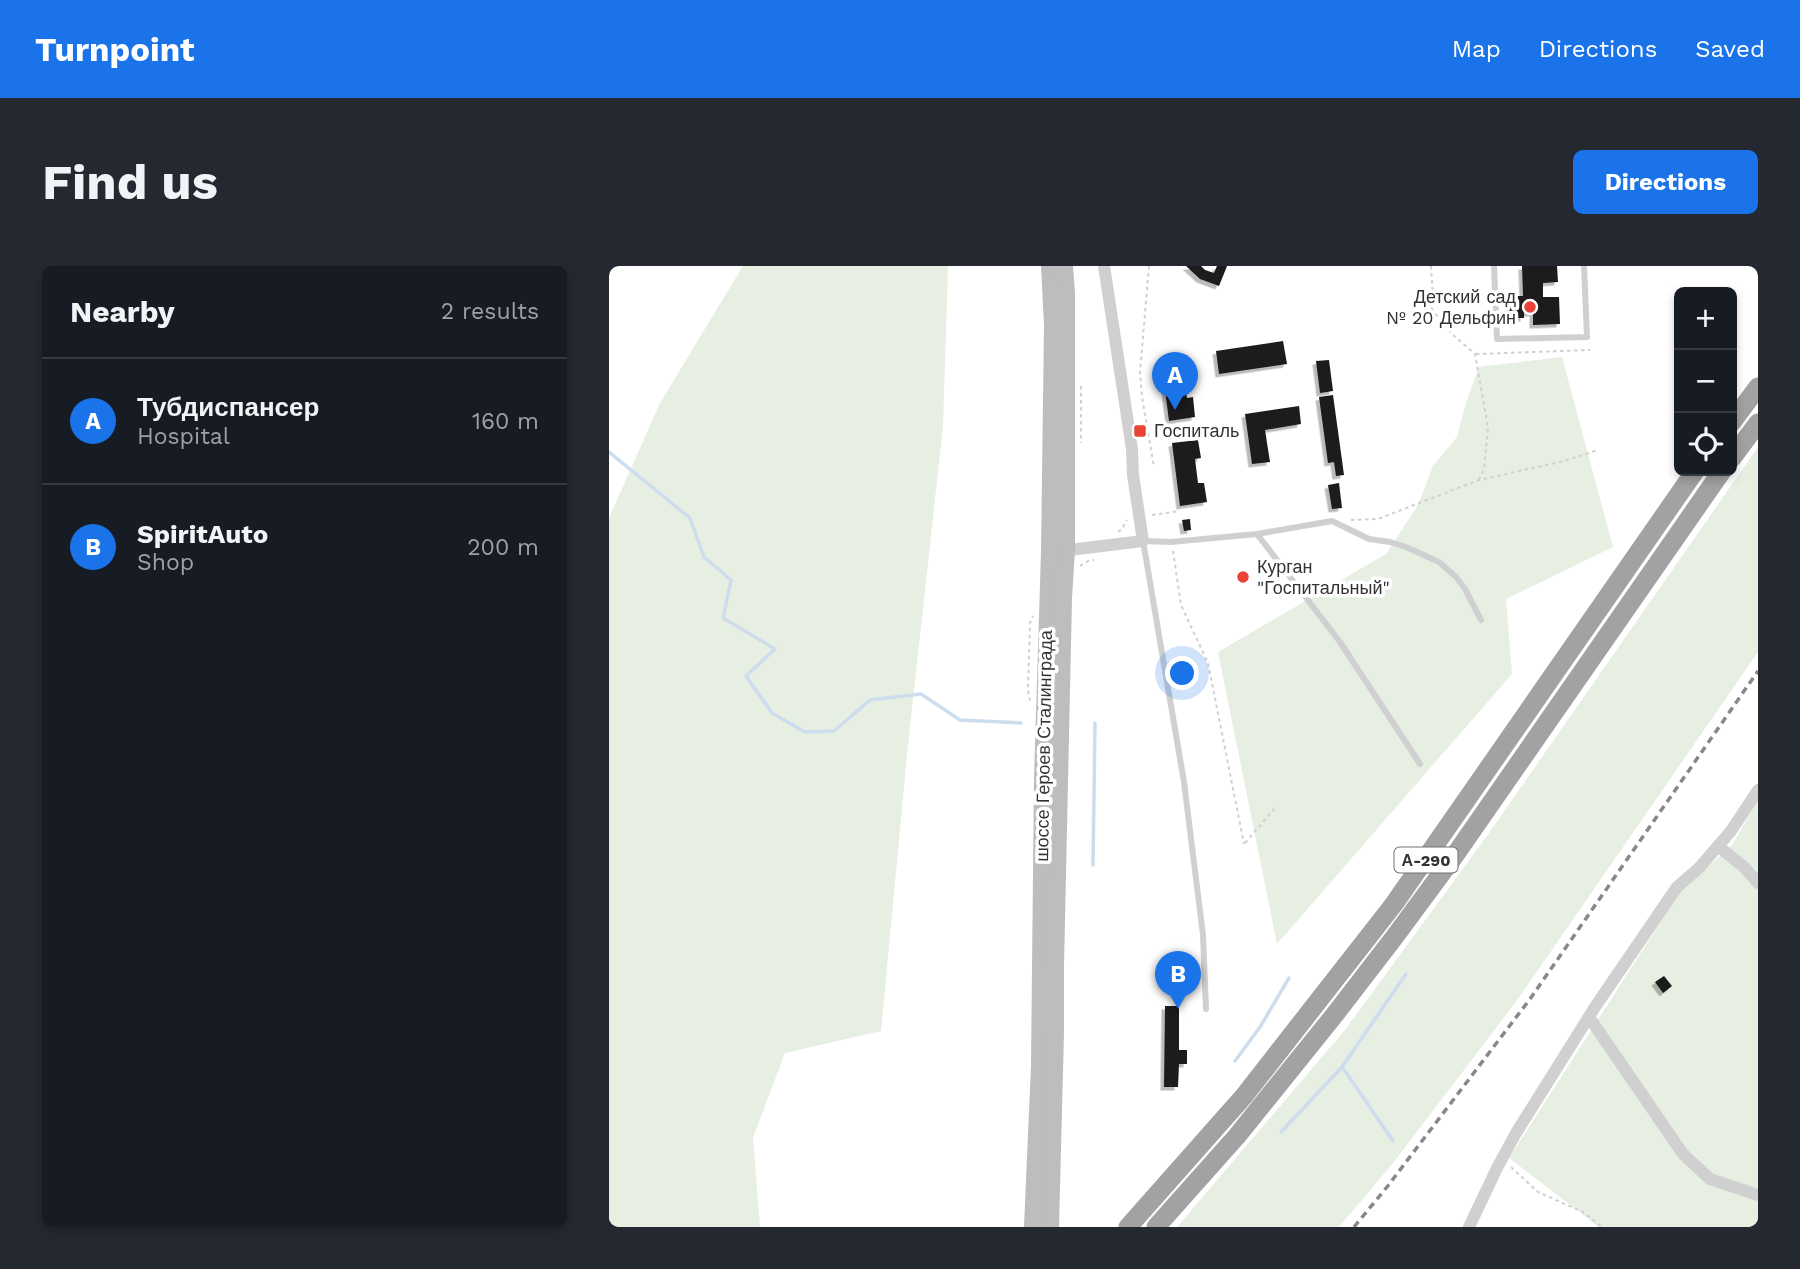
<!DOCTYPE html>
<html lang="en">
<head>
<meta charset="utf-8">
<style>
	:root { --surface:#171b24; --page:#242831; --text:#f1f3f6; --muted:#9ea1a6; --line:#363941; --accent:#1a73e8 }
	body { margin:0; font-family:"Work Sans",sans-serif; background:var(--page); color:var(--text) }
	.controls { position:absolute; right:21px; top:21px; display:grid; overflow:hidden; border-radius:10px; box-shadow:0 4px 10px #0003 }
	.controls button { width:63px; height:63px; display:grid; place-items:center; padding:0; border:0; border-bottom:2px solid var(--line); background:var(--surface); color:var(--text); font:35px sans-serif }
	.you { position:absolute; left:574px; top:408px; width:24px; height:24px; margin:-18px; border:5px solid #fff; border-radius:50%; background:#1a73e8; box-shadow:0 0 0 10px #1a73e833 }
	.badge { display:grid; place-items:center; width:46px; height:46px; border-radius:50%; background:var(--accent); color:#fff; font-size:23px; font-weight:700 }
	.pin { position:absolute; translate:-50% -58px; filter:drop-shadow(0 2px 4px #0008) }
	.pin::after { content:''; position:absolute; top:37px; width:24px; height:21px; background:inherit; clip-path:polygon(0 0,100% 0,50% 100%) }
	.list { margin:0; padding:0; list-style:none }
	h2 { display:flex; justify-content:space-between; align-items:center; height:91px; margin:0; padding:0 28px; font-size:30px }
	h2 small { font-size:23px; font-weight:400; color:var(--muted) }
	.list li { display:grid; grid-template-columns:46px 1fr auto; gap:21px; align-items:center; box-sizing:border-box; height:126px; padding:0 28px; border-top:2px solid var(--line) }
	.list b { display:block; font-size:26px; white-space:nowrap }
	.list p { margin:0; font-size:23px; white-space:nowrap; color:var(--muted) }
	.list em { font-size:23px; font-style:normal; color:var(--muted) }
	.icon { flex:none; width:38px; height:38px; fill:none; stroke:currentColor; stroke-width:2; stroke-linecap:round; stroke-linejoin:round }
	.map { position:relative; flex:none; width:1149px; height:961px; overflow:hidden; border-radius:10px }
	header { display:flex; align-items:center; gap:42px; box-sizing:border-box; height:98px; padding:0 35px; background:var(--accent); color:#fff }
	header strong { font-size:33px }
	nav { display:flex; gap:38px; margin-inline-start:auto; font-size:24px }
	.intro { display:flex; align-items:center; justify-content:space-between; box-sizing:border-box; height:168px; padding:0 42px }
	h1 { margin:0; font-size:49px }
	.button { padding:18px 32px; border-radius:10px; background:var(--accent); color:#fff; font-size:24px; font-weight:700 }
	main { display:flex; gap:42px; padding:0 42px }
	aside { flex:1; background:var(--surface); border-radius:10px; box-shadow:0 4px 10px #0003 }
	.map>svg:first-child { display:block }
	.green { fill:#e6efe1 }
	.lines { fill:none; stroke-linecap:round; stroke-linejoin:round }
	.stream { stroke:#ceddee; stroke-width:3.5 }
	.building { fill:#1a1a1a; filter:url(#shadow) }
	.path { stroke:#d0d0d0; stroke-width:2; stroke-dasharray:3.5 3.5; stroke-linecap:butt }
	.service { stroke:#d0d0d0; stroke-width:6 }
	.minor { stroke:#d0d0d0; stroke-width:12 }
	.secondary { stroke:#bdbdbd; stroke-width:18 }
	.trunk { stroke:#a2a2a2; stroke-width:19 }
	.rail { stroke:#888; stroke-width:3.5; stroke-dasharray:7 5; stroke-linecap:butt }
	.poi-dot { fill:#e94335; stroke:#fff; stroke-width:2.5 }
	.labels { text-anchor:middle; stroke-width:7; stroke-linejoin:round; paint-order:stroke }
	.shield { fill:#fff; stroke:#707070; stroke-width:2 }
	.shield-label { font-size:16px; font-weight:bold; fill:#333 }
	.poi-label { font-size:18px; fill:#333; stroke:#fff; text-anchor:start }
	.street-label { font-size:18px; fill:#333; stroke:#fff }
</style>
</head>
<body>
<header>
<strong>Turnpoint</strong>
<nav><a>Map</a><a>Directions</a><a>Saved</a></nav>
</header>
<div class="intro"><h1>Find us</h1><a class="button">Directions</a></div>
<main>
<aside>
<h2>Nearby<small>2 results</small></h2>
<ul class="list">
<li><span class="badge">A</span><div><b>Тубдиспансер</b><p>Hospital</p></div><em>160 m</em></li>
<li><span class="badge">B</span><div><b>SpiritAuto</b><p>Shop</p></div><em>200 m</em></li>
</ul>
</aside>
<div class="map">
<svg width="1149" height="961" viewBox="0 0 1149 961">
	<defs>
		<filter id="shadow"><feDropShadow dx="-3.5" dy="3.5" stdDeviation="0" flood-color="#0004"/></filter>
	</defs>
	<rect width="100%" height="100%" fill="#fff"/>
	<g class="green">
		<path d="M 134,0 L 339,0 L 334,160 L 298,489 L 272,765 L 176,787 L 144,872 L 151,961 L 0,961 L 0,252 L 51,137 Z"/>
		<path d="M 953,91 L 1004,281 L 897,333 L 903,408 L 668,678 L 609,386 L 777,288 L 809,239 L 824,200 L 848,171 L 856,140 L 870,101 Z"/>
		<path d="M 1149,181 L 1149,386 L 909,733 L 785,896 L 730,961 L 568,961 L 736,764 L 880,567 Z"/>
		<path d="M 1149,534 L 1149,961 L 990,961 L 900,892 L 1071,626 L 1123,579 Z"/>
	</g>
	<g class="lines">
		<g class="stream">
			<path d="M 0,186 L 81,252 L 95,291 L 122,314 L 114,352 L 166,383 L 137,410 L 163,447 L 196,466 L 225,465 L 261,434 L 312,428 L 351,454 L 412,457"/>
			<path d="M 484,599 L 486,457"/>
			<path d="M 626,795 L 651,761 L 680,712"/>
			<path d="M 734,802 L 784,875"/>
			<path d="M 672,866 L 733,801 L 797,708"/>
		</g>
	</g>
	<g class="building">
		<path d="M 577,0 L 592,0 L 596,4 L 605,7 L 608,0 L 618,0 L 610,20 L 591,13 Z"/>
		<path d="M 913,0 L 948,0 L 949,16 L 934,17 L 934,31 L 950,31 L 951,58 L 924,59 L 924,47 L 915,47 L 915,52 L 900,52 L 899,30 L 914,30 Z"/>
		<path d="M 674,75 L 678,98 L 610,108 L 607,85 Z"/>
		<path d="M 578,89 L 581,107 L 574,108 L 578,132 L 584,131 L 586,151 L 560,155 L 552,92 Z"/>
		<path d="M 720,94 L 724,125 L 711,127 L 707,95 Z"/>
		<path d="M 724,129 L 735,209 L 727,210 L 725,196 L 719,197 L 710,131 Z"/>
		<path d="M 690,140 L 692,158 L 656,164 L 661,196 L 643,198 L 636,148 Z"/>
		<path d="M 589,174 L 592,192 L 586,193 L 589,217 L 595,217 L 598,236 L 571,240 L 563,177 Z"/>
		<path d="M 730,217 L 733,242 L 723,243 L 719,219 Z"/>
		<path d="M 581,253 L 582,264 L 575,265 L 573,254 Z"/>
		<path d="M 1055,710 L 1063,720 L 1054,727 L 1046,716 Z"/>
		<path d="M 556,740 L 570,740 L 570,784 L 578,784 L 578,798 L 570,798 L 569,821 L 555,821 Z"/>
	</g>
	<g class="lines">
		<g class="path">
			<path d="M 540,0 L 531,106 L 533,131 L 545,201"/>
			<path d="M 822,0 L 824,31 L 822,41 L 824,45 L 843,68 L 866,88 L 879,162 L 875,203 L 870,213"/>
			<path d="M 867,88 L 981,84"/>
			<path d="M 472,120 L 472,177"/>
			<path d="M 543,249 L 570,245"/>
			<path d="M 742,254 L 769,253 L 870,214 L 955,195 L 989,184"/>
			<path d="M 509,266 L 513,263 L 518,254"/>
			<path d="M 564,285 L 572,339 L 599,397 L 635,578"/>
			<path d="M 471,300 L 479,295 L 485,294"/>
			<path d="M 421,435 L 419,424 L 421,357 L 424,350"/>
			<path d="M 636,577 L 666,542"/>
			<path d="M 902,901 L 929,926 L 974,946 L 993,961"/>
		</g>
		<g class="service">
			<path d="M 885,0 L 888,73 L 978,71 L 975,0"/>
			<path d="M 648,268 L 731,376 L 811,498"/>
			<path d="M 597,743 L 594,669 L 575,516 L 534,275 L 562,276 L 648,268 L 723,255 L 760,273 L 781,276 L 797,281 L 830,296 L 847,311 L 856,323 L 872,354"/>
		</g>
		<g class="minor">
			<path d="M 452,285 L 534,275 L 524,209 L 523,183 L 495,0"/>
			<path d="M 1109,580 L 1136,602 L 1149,617"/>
			<path d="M 980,751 L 1074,888 L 1101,913 L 1149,929"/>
			<path d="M 860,961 L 888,902 L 907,867 L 986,741 L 1068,621 L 1090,602 L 1122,565 L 1149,524"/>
		</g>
		<g class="secondary">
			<path d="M 424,961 L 431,800 L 434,512 L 441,286 L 444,59 L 441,0"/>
			<path d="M 441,961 L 446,766 L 446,700 L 454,332 L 457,284 L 457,27 L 455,0"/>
		</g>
		<g class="trunk">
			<path d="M 1123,156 L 1149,121"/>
			<path d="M 1123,192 L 1149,157"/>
			<path d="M 519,961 L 635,830 L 785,638 L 1086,205"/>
			<path d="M 547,961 L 628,870 L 727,747 L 787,669 L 846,589 L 1113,205"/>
		</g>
		<path class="rail" d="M 745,961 L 778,921 L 921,733 L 1149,405"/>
	</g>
	<g class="poi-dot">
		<circle cx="921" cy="41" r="7"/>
		<rect x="524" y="158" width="14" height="14" rx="3.5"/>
		<circle cx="634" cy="311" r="7"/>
	</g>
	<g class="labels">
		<rect class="shield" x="785.5" y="581.5" width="63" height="25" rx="5"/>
		<g class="shield-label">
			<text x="817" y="600">А-290</text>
		</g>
		<g class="poi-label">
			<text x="907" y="37" text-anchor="end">Детский сад<tspan x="907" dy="21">№ 20 Дельфин</tspan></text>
			<text x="545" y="171">Госпиталь</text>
			<text x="648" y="307">Курган<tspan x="648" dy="21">"Госпитальный"</tspan></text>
		</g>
		<g class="street-label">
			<text transform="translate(435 480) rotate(-89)" y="6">шоссе Героев Сталинграда</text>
		</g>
	</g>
</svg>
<div class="controls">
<button>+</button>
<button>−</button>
<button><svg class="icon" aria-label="locate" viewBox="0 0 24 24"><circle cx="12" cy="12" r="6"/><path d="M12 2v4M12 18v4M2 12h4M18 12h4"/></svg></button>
</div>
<div class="you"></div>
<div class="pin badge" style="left:566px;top:144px">A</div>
<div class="pin badge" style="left:569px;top:743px">B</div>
</div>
</main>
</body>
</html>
